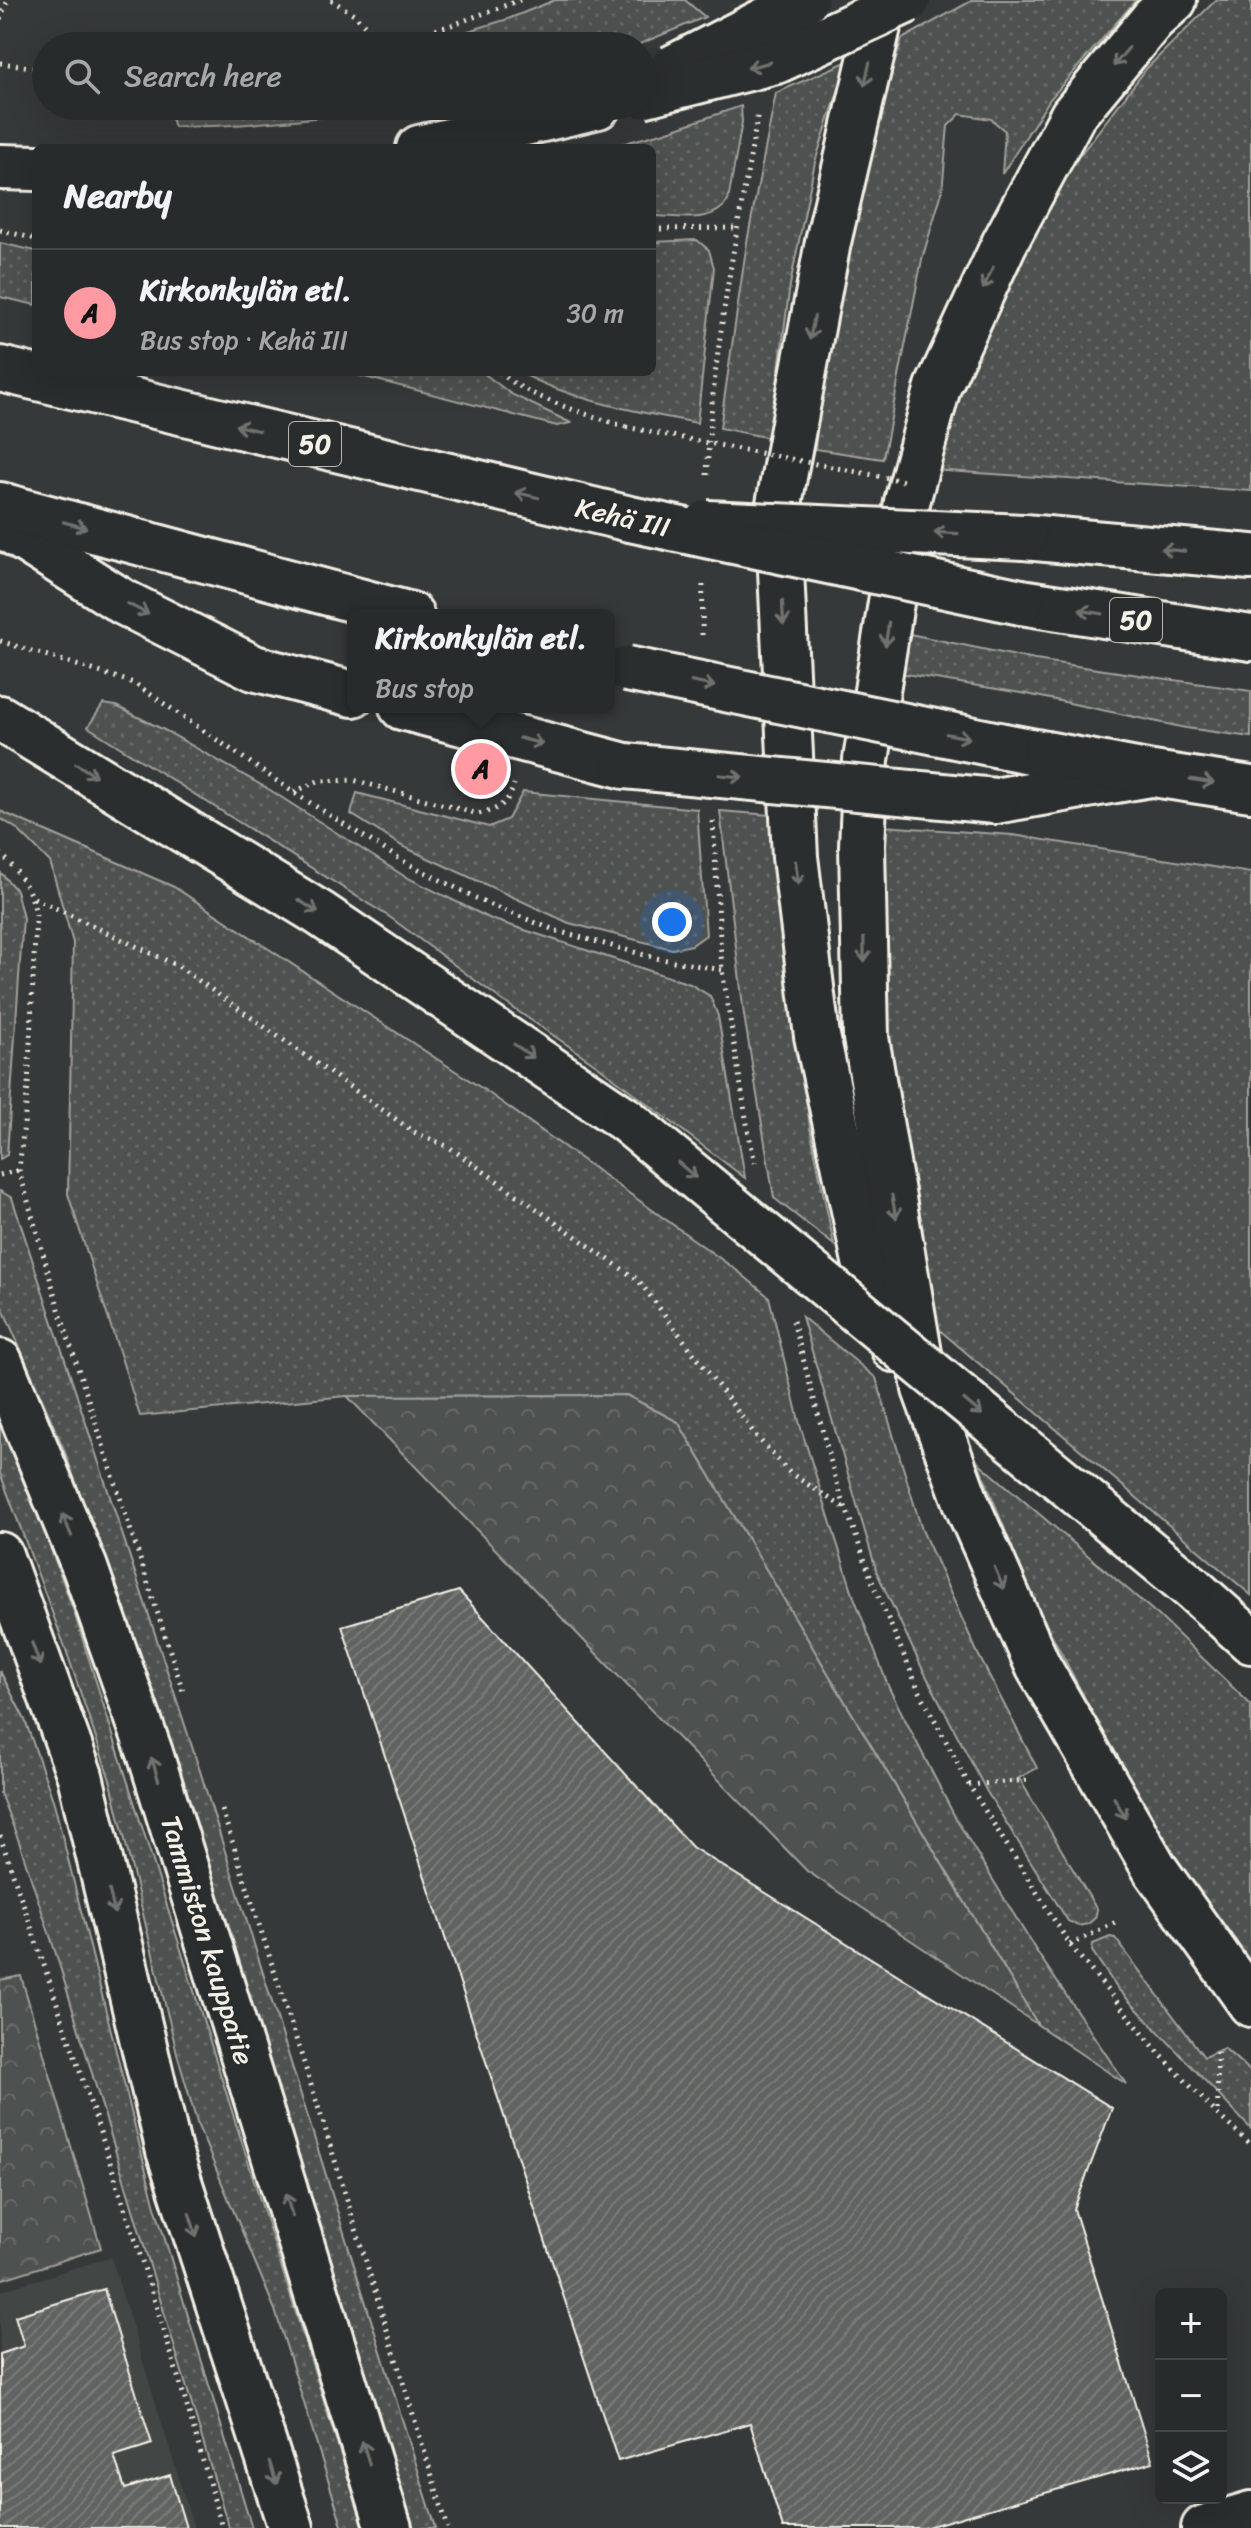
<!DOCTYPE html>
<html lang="en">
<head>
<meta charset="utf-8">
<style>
	:root { --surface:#282b2b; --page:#343737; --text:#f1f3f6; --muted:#a5a7a9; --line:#444747; --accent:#ff9aa2 }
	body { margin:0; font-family:Sriracha,sans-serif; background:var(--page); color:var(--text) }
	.controls { position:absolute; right:24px; bottom:24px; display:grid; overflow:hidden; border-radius:12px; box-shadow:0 8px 32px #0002 }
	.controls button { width:72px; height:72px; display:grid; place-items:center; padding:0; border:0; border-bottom:2px solid var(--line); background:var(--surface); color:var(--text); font:40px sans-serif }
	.you { position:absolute; left:672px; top:922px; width:28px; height:28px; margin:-20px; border:6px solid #fff; border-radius:50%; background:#1a73e8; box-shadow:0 0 0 12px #1a73e833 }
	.badge { display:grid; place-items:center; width:52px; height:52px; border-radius:50%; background:var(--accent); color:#111; font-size:26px; font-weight:700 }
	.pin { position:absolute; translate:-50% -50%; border:4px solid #fff; box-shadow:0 2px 8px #0006 }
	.popup { position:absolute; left:347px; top:609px; width:268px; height:104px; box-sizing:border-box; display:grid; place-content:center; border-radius:12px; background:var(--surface); filter:drop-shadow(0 2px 6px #0005); font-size:26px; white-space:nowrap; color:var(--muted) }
	.popup b { font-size:30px; color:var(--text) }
	.popup::after { content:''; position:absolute; left:50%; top:100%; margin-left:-16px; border:16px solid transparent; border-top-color:var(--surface) }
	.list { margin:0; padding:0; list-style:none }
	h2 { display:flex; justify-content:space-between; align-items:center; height:104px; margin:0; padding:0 32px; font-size:34px }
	h2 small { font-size:26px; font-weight:400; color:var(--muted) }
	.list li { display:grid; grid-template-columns:52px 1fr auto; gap:24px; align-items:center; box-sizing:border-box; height:128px; padding:0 32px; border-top:2px solid var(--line) }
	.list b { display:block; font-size:30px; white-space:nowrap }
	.list p { margin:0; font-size:26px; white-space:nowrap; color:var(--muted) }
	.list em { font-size:26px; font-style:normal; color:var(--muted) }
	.icon { flex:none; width:44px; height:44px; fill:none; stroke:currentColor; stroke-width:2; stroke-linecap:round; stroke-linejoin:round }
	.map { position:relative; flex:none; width:1251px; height:2528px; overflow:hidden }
	.search { position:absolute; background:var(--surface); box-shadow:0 8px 32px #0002; left:32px; top:32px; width:624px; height:88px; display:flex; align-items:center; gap:20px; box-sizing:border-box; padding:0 28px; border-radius:44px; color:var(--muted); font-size:30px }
	.panel { position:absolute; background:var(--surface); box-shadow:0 8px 32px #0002; left:32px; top:144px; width:624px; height:232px; border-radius:12px }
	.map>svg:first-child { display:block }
	.built { fill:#434645 }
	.grass { fill:url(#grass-dots); stroke:#a1a19c; stroke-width:2 }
	.forest { fill:url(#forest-crowns); stroke:#a1a19c; stroke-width:2 }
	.building { fill:url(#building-hatch); stroke:#f4f1e8; stroke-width:2 }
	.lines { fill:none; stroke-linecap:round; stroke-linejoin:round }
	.minor-casing { stroke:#f4f1e8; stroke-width:50 }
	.major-casing { stroke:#f4f1e8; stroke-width:50 }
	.highway-casing { stroke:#f4f1e8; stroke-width:50 }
	.path { stroke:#f4f1e8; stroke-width:5; stroke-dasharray:2 6; stroke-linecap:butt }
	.minor { stroke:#2a2d2e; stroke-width:44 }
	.major { stroke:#2a2d2e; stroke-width:44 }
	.highway { stroke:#2a2d2e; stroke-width:44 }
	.minor-bridge-casing { stroke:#f4f1e8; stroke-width:50; stroke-linecap:butt }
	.highway-bridge-casing { stroke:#f4f1e8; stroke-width:50; stroke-linecap:butt }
	.path-bridge { stroke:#f4f1e8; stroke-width:5; stroke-dasharray:2 6; stroke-linecap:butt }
	.minor-bridge { stroke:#2a2d2e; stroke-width:44 }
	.highway-bridge { stroke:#2a2d2e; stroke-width:44 }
	.oneway { stroke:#71726f }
	.labels { text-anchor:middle; stroke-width:7; stroke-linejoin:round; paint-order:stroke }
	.shield { fill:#2a2d2e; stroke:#b7b6b0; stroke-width:2 }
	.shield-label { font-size:26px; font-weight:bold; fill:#f4f1e8 }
	.street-label { font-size:28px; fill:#f4f1e8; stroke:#2a2d2e }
</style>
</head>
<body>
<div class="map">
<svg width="1251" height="2528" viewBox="0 0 1251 2528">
	<defs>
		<pattern id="grass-dots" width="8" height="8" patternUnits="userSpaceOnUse" patternTransform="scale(2)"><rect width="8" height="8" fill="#4e514f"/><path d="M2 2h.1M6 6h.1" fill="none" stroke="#686a68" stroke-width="1.8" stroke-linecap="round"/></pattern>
		<pattern id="forest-crowns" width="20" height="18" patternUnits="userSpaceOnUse" patternTransform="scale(2)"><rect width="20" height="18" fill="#4e514f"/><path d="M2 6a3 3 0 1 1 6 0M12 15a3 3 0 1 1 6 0" fill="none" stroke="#686a68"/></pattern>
		<pattern id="building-hatch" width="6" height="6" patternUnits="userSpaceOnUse" patternTransform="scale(2)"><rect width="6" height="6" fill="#616362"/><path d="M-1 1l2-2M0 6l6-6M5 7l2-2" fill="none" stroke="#787a78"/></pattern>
	</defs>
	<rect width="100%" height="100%" fill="#363939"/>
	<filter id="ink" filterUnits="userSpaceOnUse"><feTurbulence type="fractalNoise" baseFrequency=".0125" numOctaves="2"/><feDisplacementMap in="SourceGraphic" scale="16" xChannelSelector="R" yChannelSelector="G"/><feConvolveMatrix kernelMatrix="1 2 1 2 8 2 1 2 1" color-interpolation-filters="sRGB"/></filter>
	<g filter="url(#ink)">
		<path class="built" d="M 111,2257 L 194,2528 L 0,2528 L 0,2291 Z"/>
		<g class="grass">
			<path d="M 555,0 L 685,0 L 705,17 L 635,46 L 419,46 L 508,19 Z"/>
			<path d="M 973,0 L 1136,0 L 1050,99 L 1002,174 L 1005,131 L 991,119 L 960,114 L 948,126 L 942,192 L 922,259 L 883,459 L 815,449 L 828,324 L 872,139 L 902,39 Z"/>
			<path d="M 1216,0 L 1251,0 L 1251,491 L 932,470 L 962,379 L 1057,185 L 1147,68 Z"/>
			<path d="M 848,61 L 815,162 L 790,285 L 770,438 L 720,428 L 747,242 L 776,93 Z"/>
			<path d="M 175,106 L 404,106 C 327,118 251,126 174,127 L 170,115 Z"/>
			<path d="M 741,106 L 742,122 L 728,201 C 712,225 678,216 652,216 L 652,148 L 607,148 L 665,132 Z"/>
			<path d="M 697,240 L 709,250 L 714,268 L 697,423 C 636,411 575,402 519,372 L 652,372 L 652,242 Z"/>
			<path d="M 0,243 L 36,251 L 36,305 L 0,297 Z"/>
			<path d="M 345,372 L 482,372 L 511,394 L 571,423 L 557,426 Z"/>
			<path d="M 900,632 L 1035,660 L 1251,691 L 1251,737 L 1186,728 L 1027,694 L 893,672 Z"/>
			<path d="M 103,704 L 116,706 L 166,731 L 270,790 L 404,876 L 491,919 L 690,984 L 710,996 L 718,1016 L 745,1178 L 598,1066 L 503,1001 L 391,918 L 88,727 Z"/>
			<path d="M 523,792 L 697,809 L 706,935 L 692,945 L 672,949 L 569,923 L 402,846 L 351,814 L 357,793 L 489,827 L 508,819 Z"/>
			<path d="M 0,811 L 174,887 L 486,1091 L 739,1272 L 769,1297 L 800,1425 L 854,1597 L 889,1688 L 956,1819 L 1035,1949 L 1126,2084 L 1038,2025 L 678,1422 L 626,1395 L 347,1396 L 140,1416 L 68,1194 L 73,943 L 50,862 L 17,829 L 0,818 Z"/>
			<path d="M 720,811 L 770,815 L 810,1128 L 834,1245 L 774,1198 L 744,1015 Z"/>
			<path d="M 882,826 L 1013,835 L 1251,873 L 1251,1595 L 936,1327 L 892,1083 L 884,979 Z"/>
			<path d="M 0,872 L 16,890 L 23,918 L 7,1155 L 0,1159 Z"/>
			<path d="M 0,1191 L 12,1198 L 200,1771 L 436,2528 L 414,2528 L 159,1711 L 63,1447 L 0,1302 Z"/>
			<path d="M 802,1317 L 876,1378 L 922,1530 L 978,1654 L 1037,1768 L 1019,1778 L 1097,1910 L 1095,1918 L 1088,1924 L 1078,1926 L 1068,1921 L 987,1792 L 921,1666 L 877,1573 Z"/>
			<path d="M 0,1422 L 30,1492 L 74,1612 L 364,2528 L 343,2528 L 275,2310 L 198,2126 L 178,2057 L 111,1783 L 65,1647 L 0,1473 Z"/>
			<path d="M 978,1462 L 1158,1615 L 1251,1705 L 1251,1967 L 1234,1948 L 1131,1787 L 1031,1595 Z"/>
			<path d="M 0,1671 L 25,1720 L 54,1803 L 154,2203 L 252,2528 L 229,2528 L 57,1957 L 18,1839 L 0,1793 Z"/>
			<path d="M 1110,1937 L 1115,1938 L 1204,2057 L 1224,2048 L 1251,2072 L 1251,2129 L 1117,1988 L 1092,1951 L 1093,1944 Z"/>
		</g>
		<g class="forest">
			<path d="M 626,1395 L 678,1422 L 1038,2025 L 807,1871 L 347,1396 Z"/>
			<path d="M 21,1976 L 101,2248 L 0,2280 L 0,1980 Z"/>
		</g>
		<g class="building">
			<path d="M 459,1591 L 692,1847 L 1112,2108 L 1074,2209 L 1153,2462 L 924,2528 L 783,2528 L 750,2423 L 618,2461 L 342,1626 Z"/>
			<path d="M 104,2289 L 152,2444 L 114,2456 L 125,2489 L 170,2475 L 186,2528 L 0,2528 L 0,2354 L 24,2346 L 15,2316 Z"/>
		</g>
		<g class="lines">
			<g class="minor-casing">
				<g id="minor">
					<path d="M 890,0 L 880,18 L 828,242 L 778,509 L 795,857 L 817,1036 L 875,1308 L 894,1349"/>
					<path d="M 0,524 L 123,602 L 254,668 L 353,694"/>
					<path d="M 1024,537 L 1251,557"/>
					<path d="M 402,707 L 625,766"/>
					<path d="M 995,801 L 1150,774"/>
					<path d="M 1204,2528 L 1251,2514"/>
				</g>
			</g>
			<g class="major-casing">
				<g id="major">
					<path d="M 0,1362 L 85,1568 L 150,1753 L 389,2528"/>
					<path d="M 0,1555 L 80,1776 L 169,2151 L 291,2528"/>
				</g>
			</g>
			<g class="highway-casing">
				<g id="highway">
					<path d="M 1174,0 L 1153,19 L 1073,115 L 1004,244 L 938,387 L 907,502 L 866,760 L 862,846 L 866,1038 L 925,1389 L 968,1507 L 1038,1666 L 1155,1869 L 1251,2004"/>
					<path d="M 419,148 L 598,106"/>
					<path d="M 0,167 L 36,168"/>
					<path d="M 0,369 L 630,519"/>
					<path d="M 0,505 L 411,615"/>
					<path d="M 1021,602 L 1251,638"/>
					<path d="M 0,718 L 319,913 L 626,1120"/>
					<path d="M 1004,746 L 1153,774 L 1251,789"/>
					<path d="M 1191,1587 L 1251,1641"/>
				</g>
			</g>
			<g class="path">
				<path d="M 331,0 L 354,14 L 384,45"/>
				<path d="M 0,19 L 8,0"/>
				<path d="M 382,46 L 455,24 L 520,0"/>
				<path d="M 0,63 L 46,69"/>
				<path d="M 652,229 L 735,228"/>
				<path d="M 0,230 L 36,239"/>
				<path d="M 500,372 C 526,398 591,415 626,427"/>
				<path d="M 707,475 C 712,353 737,233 758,113"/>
				<path d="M 702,635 L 703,581"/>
				<path d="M 0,641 L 134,683 L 293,792 L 401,860 L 488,904 L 557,931 L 656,958 L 722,970"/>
				<path d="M 294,792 L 318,781 L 353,780 L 478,814 C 497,810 509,804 514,784"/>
				<path d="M 713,821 L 722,970 L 748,1130 L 755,1163"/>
				<path d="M 0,853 C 18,871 32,890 36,915 L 28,1086 L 19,1170 L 61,1316 L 184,1694"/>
				<path d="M 34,898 L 178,966 L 414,1132 L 449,1147 L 639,1281 L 757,1437 L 790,1473 L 846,1509"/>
				<path d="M 0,1175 L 19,1170"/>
				<path d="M 793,1321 L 836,1481 L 874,1586 L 918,1688 L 969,1785 L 1070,1945 L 1159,2053 L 1218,2115 L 1251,2145"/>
				<path d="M 969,1785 L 1029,1780"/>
				<path d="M 222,1810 L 324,2125 L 448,2528"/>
				<path d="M 0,1836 C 78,2065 157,2294 222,2528"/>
				<path d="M 1070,1945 L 1118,1921"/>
				<path d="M 1217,2052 L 1218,2114"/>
			</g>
			<use href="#minor" class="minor"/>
			<use href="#major" class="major"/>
			<use href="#highway" class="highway"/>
			<g class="minor-bridge-casing">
				<g id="minor-bridge">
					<path d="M 707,523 L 1024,537"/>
					<path d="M 625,766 L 995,801"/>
				</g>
			</g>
			<g class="highway-bridge-casing">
				<g id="highway-bridge">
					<path d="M 672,68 L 805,0"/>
					<path d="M 642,95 L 776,61 L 908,0"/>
					<path d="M 630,519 L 1021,602"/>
					<path d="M 627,669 L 1004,746"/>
					<path d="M 626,1120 L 1191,1587"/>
				</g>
			</g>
			<path class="path-bridge" d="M 626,427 L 904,481"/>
			<use href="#minor-bridge" class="minor-bridge"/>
			<use href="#highway-bridge" class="highway-bridge"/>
		</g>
		<defs><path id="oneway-shaft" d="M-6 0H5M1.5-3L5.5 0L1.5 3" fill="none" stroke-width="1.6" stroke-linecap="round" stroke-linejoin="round" transform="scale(2)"/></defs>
		<g class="oneway">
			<use href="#oneway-shaft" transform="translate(1121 57) rotate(130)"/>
			<use href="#oneway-shaft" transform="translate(759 65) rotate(166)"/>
			<use href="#oneway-shaft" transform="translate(867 74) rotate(103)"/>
			<use href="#oneway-shaft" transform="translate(988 278) rotate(115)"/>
			<use href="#oneway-shaft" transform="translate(812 328) rotate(101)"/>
			<use href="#oneway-shaft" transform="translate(247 428) rotate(-167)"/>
			<use href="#oneway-shaft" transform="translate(527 495) rotate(-167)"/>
			<use href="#oneway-shaft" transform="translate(75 525) rotate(15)"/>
			<use href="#oneway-shaft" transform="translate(946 533) rotate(-177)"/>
			<use href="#oneway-shaft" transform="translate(1173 550) rotate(-175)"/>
			<use href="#oneway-shaft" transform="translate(138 609) rotate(27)"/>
			<use href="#oneway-shaft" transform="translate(1091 612) rotate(-171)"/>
			<use href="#oneway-shaft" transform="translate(783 613) rotate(87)"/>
			<use href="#oneway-shaft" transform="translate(887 634) rotate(98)"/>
			<use href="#oneway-shaft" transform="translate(703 684) rotate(11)"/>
			<use href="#oneway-shaft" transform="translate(958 736) rotate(11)"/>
			<use href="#oneway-shaft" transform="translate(531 741) rotate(15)"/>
			<use href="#oneway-shaft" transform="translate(86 770) rotate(32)"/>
			<use href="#oneway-shaft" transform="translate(731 776) rotate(6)"/>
			<use href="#oneway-shaft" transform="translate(1202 781) rotate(9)"/>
			<use href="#oneway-shaft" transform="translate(797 873) rotate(83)"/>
			<use href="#oneway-shaft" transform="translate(308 906) rotate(32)"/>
			<use href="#oneway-shaft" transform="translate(864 950) rotate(89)"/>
			<use href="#oneway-shaft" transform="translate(524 1051) rotate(34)"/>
			<use href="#oneway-shaft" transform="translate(687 1170) rotate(40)"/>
			<use href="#oneway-shaft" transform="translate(894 1207) rotate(80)"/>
			<use href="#oneway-shaft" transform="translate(973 1407) rotate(40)"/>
			<use href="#oneway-shaft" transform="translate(67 1525) rotate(-112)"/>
			<use href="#oneway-shaft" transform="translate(999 1578) rotate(67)"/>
			<use href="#oneway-shaft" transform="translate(36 1654) rotate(70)"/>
			<use href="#oneway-shaft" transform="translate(155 1769) rotate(-107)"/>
			<use href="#oneway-shaft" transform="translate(1120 1808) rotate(60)"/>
			<use href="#oneway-shaft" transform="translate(112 1902) rotate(77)"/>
			<use href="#oneway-shaft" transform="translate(289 2205) rotate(-107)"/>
			<use href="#oneway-shaft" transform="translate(193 2225) rotate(72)"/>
			<use href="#oneway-shaft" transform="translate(366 2453) rotate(-107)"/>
			<use href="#oneway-shaft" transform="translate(273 2473) rotate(72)"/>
		</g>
	</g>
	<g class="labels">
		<g class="shield">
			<rect x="289" y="422" width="52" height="44" rx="6"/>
			<rect x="1110" y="598" width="52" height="44" rx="6"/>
		</g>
		<g class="shield-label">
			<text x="315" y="453">50</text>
			<text x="1136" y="629">50</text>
		</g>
		<g class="street-label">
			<text transform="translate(623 517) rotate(13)" y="10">Kehä III</text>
			<text transform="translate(208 1940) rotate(73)" y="10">Tammiston kauppatie</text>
		</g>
	</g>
</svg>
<div class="controls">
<button>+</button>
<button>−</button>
<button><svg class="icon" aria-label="layers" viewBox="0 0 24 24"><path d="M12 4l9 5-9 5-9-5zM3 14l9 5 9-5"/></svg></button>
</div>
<div class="you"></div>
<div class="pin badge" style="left:481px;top:769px">A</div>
<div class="popup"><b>Kirkonkylän etl.</b>Bus stop</div>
<div class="search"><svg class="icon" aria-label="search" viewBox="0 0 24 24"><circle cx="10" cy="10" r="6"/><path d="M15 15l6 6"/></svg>Search here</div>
<section class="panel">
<h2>Nearby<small></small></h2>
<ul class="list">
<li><span class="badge">A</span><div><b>Kirkonkylän etl.</b><p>Bus stop · Kehä III</p></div><em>30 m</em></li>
</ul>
</section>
</div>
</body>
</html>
